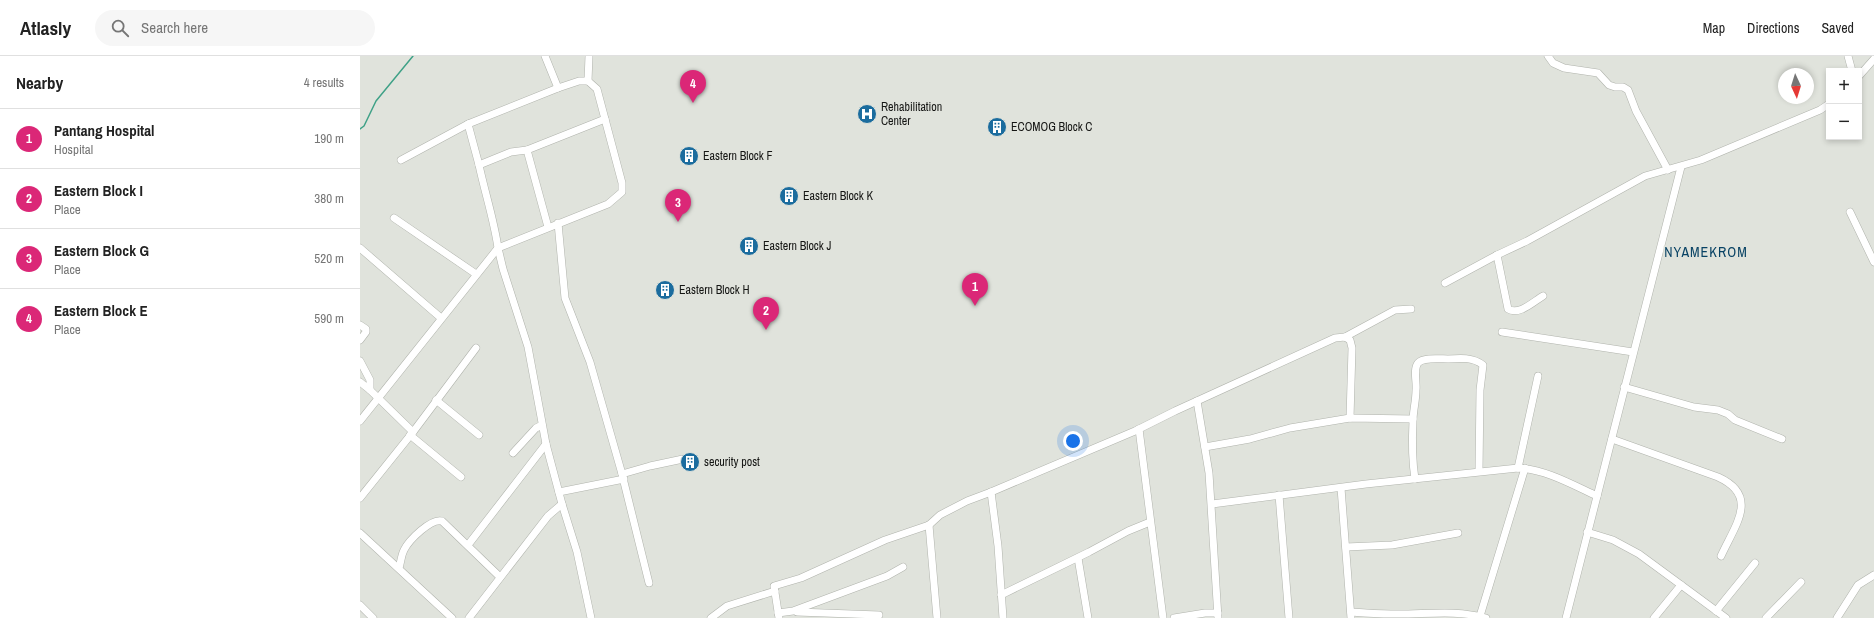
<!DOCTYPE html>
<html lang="en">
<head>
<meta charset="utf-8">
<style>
	:root { --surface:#fff; --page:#f6f6f6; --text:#222; --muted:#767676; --line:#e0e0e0; --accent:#db2777 }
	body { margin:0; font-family:"Archivo Narrow",sans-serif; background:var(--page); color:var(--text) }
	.controls { position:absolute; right:12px; top:12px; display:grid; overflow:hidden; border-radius:0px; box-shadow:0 2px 6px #0003 }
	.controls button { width:36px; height:36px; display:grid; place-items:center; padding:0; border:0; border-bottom:1px solid var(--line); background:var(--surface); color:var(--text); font:20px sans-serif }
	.compass { position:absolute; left:1418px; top:12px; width:36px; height:36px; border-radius:50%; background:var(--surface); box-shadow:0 2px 6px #0003; rotate:176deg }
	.you { position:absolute; left:713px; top:385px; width:14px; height:14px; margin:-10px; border:3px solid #fff; border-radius:50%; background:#1a73e8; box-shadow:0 0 0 6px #1a73e833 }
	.badge { display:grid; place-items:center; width:26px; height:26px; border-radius:50%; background:var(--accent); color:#fff; font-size:13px; font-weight:700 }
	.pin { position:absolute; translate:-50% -33px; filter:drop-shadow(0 1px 2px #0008) }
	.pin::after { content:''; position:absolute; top:21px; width:14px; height:12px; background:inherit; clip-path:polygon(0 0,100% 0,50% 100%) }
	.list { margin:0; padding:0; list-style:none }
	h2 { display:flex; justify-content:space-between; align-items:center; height:52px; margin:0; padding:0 16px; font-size:17px }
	h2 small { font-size:13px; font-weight:400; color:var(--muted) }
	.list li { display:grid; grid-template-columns:26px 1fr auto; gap:12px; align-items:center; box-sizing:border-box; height:60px; padding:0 16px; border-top:1px solid var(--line) }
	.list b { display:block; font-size:15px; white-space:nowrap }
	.list p { margin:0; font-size:13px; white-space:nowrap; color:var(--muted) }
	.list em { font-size:13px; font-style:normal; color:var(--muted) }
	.icon { flex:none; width:22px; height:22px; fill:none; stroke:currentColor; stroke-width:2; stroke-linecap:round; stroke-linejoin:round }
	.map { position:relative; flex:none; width:1514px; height:562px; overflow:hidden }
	header { display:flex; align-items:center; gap:24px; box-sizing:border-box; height:56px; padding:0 20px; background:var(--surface); border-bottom:1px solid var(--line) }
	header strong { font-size:19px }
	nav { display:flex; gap:22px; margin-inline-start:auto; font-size:14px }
	.search { width:280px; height:36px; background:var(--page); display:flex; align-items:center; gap:10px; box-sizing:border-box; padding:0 14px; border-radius:22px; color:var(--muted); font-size:15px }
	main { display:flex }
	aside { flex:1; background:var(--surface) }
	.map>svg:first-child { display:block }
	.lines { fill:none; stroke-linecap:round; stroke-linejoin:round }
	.stream { stroke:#3fa187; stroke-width:1.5 }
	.street-casing { stroke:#b0b3ac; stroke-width:8 }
	.street { stroke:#fff; stroke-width:7 }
	.labels { text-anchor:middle; stroke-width:3.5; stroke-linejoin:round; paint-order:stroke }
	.poi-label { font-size:12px; fill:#151614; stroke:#e0e3dc; text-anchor:start }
	.quarter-label { font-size:14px; letter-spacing:1px; fill:#084264; stroke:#e0e3dc }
</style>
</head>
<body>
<header>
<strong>Atlasly</strong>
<div class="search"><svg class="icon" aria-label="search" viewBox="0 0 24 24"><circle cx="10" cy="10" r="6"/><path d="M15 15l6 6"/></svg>Search here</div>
<nav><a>Map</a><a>Directions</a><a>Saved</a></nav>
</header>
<main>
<aside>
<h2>Nearby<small>4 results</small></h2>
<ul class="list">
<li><span class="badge">1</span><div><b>Pantang Hospital</b><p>Hospital</p></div><em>190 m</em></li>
<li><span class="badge">2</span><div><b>Eastern Block I</b><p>Place</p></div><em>380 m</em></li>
<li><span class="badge">3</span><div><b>Eastern Block G</b><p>Place</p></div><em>520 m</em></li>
<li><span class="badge">4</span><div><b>Eastern Block E</b><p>Place</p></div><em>590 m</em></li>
</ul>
</aside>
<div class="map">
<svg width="1514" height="562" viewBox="0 0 1514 562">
	<rect width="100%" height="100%" fill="#e0e3dc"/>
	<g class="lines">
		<path class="stream" d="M 0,73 L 4,70 L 16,45 L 53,0"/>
		<g class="street-casing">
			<g id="street">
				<path d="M 185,0 L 198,32 L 219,25 L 228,25"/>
				<path d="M 229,0 L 228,25 L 237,33 L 262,127 L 262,136 L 248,148 L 138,192 L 143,213 L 168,291 L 186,388 L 202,448 L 217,496 L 231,562"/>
				<path d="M 1188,0 L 1193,7 L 1204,12 L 1238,17 L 1249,29 L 1255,31 L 1263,31 L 1268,34 L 1276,55 L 1308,114"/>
				<path d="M 1488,0 L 1492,15"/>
				<path d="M 1499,20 L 1514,3"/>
				<path d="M 41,104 L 108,68"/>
				<path d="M 119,109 L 108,68 L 198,32"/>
				<path d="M 1490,156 L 1514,206"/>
				<path d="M 34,162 L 116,218"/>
				<path d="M 198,167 L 205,242 L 230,306 L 262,418 L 289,527"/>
				<path d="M 188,171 L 167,94 L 245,63"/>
				<path d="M 0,192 L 81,262"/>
				<path d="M 1137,199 L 1148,253 C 1159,260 1174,245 1183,240"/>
				<path d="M 1085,227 L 1137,199 L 1167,185 L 1285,120 L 1341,104 L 1460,54 L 1469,48"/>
				<path d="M 0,269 L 6,273 L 6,276 L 0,284"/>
				<path d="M 1142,276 L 1273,296"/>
				<path d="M 985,281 L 1035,254 L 1051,253"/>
				<path d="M 0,305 L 10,324 L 10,334 L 53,376"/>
				<path d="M 0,326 L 10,334"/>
				<path d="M 1264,331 L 1334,351 L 1358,354 L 1368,358 L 1375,364 L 1422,383"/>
				<path d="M 76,344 L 119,379"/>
				<path d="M 837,345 L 849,417 L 858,562"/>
				<path d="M 0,365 L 138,192 C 134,164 125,137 119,109 L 151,96 L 167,94"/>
				<path d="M 779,373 L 803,562"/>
				<path d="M 50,379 L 101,421"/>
				<path d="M 1252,383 L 1358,421 C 1400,440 1375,469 1361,500"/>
				<path d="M 845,391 L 890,383 L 930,372 L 990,362 L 1053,363"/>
				<path d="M 153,397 L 176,372 L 182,369"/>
				<path d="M 1158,412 L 1178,320"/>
				<path d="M 262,418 L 290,410 L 323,403"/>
				<path d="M 1055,423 C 1052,404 1052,384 1053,365 C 1053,355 1056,345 1056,334 C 1057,327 1053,313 1058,307 C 1063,301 1080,303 1088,303 C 1100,302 1113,301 1123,309 L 1120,334 L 1119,415"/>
				<path d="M 981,432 L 991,562"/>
				<path d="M 199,436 L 264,423"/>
				<path d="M 631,436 L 638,490 L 643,562"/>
				<path d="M 919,439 L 929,562"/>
				<path d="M 0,442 L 53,376 L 116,292"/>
				<path d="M 852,448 L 1006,428 L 1158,412 C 1185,413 1213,429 1237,440"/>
				<path d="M 569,469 L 577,562"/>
				<path d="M 1227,476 L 1253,484 L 1279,498 L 1366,562"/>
				<path d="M 0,477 L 92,562"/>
				<path d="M 108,489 L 186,388"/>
				<path d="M 986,491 L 1032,489 L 1098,477"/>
				<path d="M 718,502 L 728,562"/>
				<path d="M 39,512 C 41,506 41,500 44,494 C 49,484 71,462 82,465 L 140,521"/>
				<path d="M 641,539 L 729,496 L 768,475 L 790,466"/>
				<path d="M 0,549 L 13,562"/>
				<path d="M 1356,555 L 1395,507"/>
				<path d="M 437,556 L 519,559"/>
				<path d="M 991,556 C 1004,557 1017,558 1031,558 C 1063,559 1094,553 1126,562"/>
				<path d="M 418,557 L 433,555 L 527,520 L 543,511"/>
				<path d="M 1120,560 L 1165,412"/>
				<path d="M 109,562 L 188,460 L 202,448"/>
				<path d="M 351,562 L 367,550 L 415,535"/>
				<path d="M 419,562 L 414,530 L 441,522 L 525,484 L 569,469 L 580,459 L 607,445 L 631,436 L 775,375 L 815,355 L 975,282 L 985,281 L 990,284 L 992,292 L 990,362"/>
				<path d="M 814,562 L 845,557 L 858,557"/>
				<path d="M 1206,562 L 1321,111"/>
				<path d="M 1294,562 L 1321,529"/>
				<path d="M 1406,562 L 1441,526"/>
				<path d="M 1477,562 L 1498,529 L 1514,519"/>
			</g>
		</g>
		<use href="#street" class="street"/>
	</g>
	<defs>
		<g id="hospital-disc" transform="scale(1)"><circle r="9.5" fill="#1b6c9e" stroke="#e0e3dc"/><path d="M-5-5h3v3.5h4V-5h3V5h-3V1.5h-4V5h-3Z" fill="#fff"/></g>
		<g id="building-disc" transform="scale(1)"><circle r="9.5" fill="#1b6c9e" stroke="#e0e3dc"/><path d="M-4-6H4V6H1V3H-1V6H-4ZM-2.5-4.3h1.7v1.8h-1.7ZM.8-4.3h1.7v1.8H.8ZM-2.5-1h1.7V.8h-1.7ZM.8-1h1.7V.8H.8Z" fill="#fff"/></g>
	</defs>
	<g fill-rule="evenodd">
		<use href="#hospital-disc" x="507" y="58"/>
		<use href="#building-disc" x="637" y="71"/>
		<use href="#building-disc" x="329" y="100"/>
		<use href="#building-disc" x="429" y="140"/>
		<use href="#building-disc" x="389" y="190"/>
		<use href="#building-disc" x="305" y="234"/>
		<use href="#building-disc" x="330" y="406"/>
	</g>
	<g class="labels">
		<g class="poi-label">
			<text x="521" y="55">Rehabilitation<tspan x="521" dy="14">Center</tspan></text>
			<text x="651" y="75">ECOMOG Block C</text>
			<text x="343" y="104">Eastern Block F</text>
			<text x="443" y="144">Eastern Block K</text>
			<text x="403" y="194">Eastern Block J</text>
			<text x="319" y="238">Eastern Block H</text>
			<text x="344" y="410">security post</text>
		</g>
		<g class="quarter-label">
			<text x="1346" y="201">NYAMEKROM</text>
		</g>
	</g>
</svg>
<div class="controls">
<button>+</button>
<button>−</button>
</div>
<svg class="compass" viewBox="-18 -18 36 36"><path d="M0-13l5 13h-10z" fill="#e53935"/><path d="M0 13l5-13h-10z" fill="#767676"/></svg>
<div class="you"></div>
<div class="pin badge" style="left:615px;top:250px">1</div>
<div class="pin badge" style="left:406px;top:274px">2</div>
<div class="pin badge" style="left:318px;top:166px">3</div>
<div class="pin badge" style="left:333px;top:47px">4</div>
</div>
</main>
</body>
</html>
